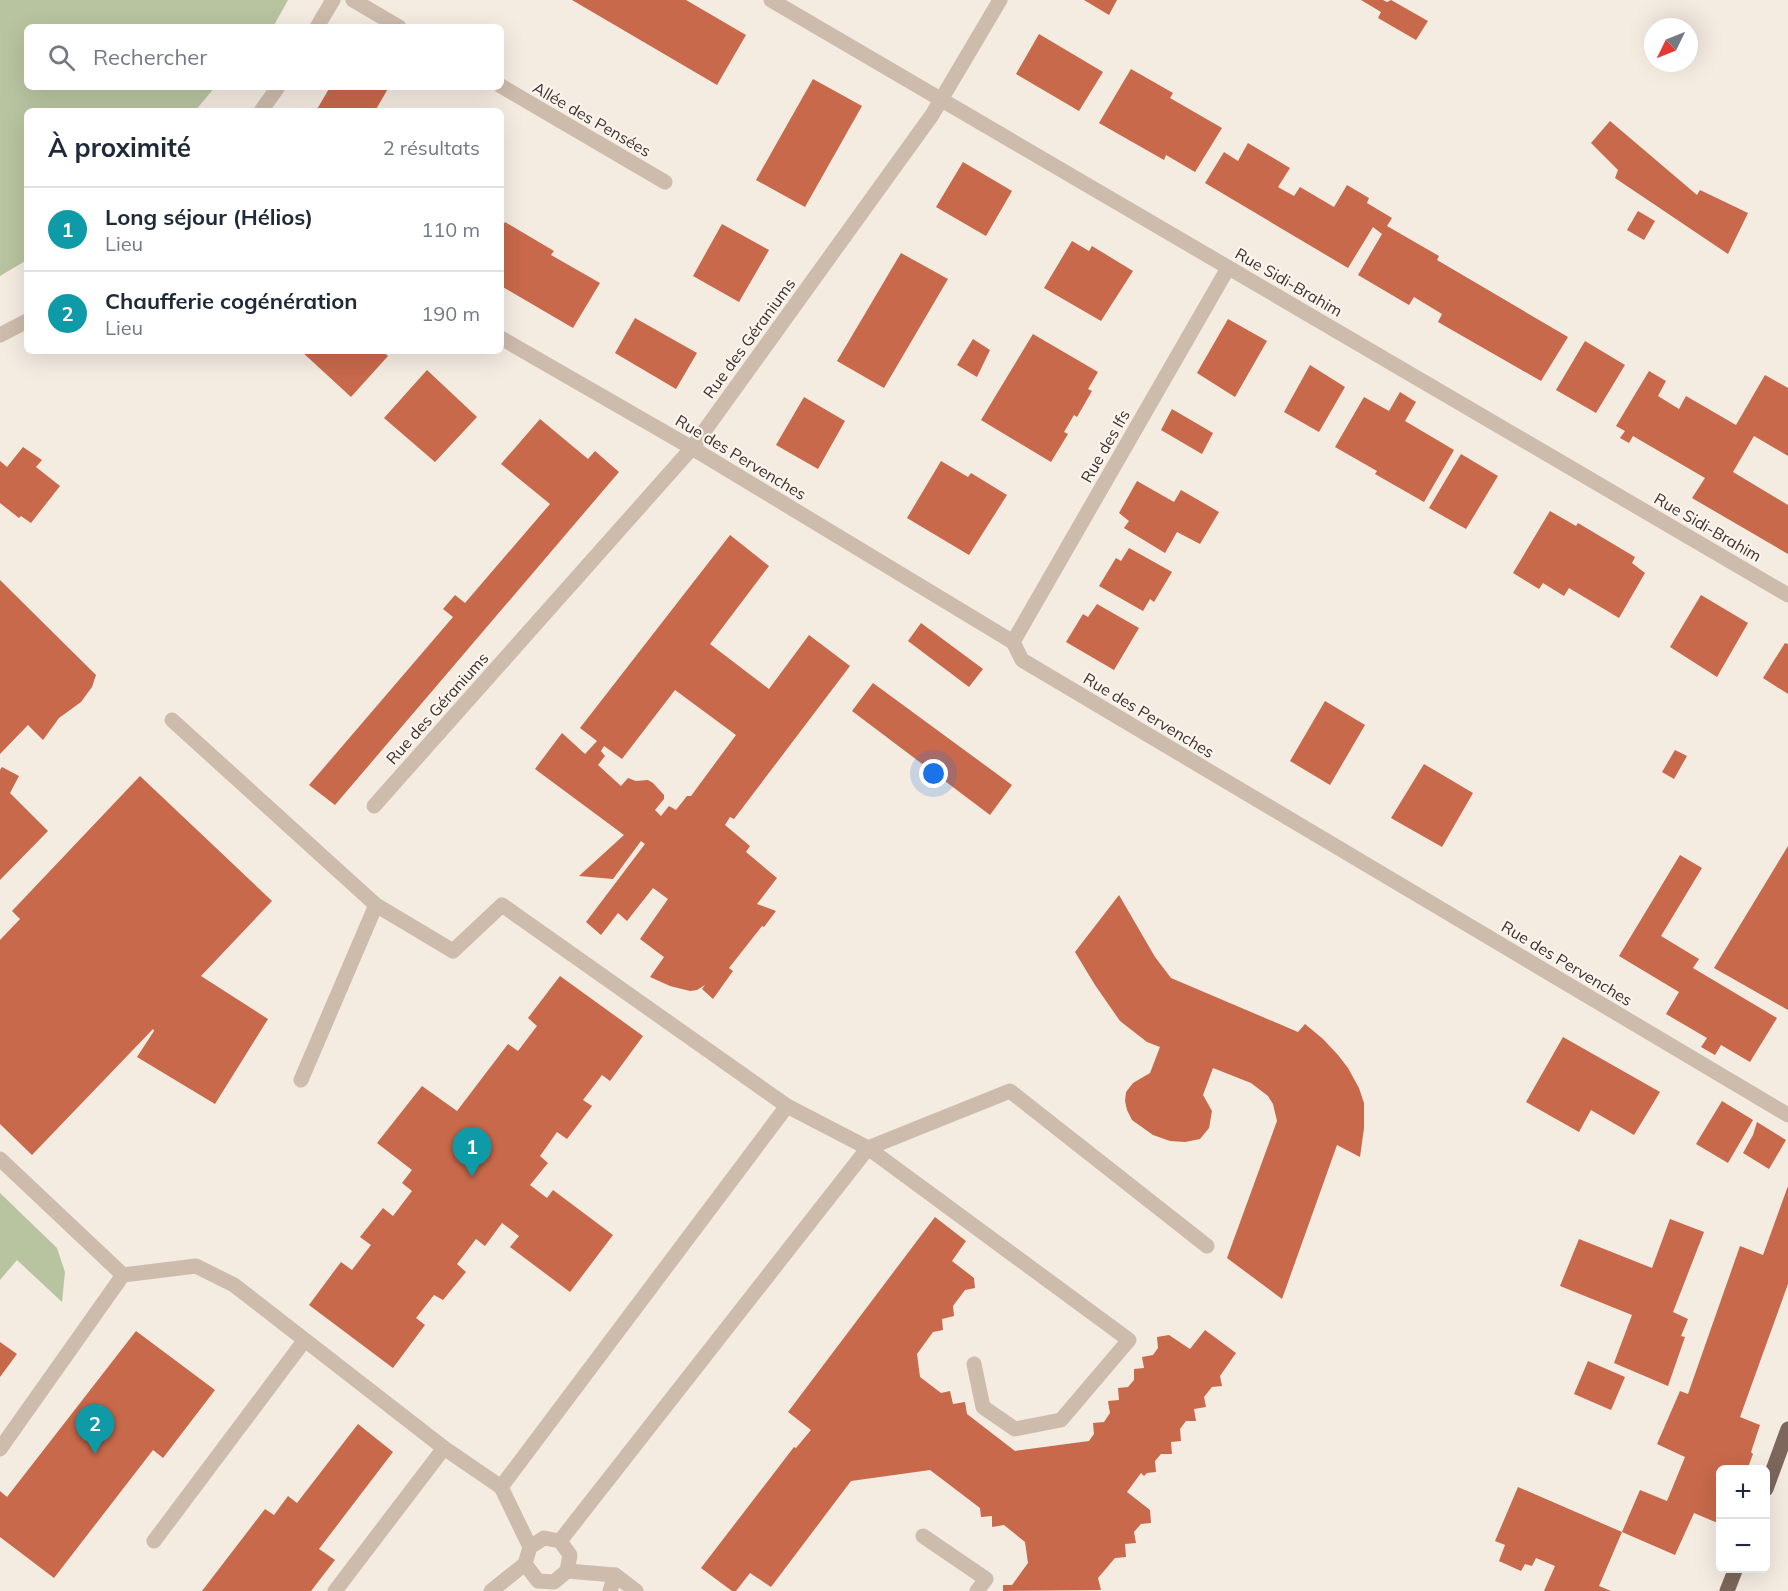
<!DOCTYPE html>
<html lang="fr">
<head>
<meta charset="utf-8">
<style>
	:root { --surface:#fff; --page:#f6f6f7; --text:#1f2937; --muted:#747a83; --line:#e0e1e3; --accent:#db2777 }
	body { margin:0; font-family:Mulish,sans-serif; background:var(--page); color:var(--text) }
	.controls { position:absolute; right:18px; bottom:18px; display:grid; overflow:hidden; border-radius:9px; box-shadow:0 6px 24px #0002 }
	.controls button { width:54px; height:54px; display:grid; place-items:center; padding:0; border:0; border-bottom:2px solid var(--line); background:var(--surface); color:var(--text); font:30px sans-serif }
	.compass { position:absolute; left:1644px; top:18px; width:54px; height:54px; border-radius:50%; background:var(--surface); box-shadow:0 6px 24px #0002; rotate:227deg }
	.you { position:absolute; left:934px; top:774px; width:21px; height:21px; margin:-15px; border:4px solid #fff; border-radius:50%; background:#1a73e8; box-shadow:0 0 0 9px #1a73e833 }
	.badge { display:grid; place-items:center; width:39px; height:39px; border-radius:50%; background:var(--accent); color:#fff; font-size:20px; font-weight:700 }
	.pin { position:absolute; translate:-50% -50px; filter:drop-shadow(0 2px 3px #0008) }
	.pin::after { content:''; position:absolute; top:32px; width:21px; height:18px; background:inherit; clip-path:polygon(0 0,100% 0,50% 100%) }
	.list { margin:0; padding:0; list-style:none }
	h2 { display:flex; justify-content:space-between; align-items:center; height:78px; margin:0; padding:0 24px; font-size:26px }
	h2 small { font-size:20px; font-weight:400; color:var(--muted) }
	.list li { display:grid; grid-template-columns:39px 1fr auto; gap:18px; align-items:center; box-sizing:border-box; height:84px; padding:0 24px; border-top:2px solid var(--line) }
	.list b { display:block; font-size:22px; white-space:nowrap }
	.list p { margin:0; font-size:20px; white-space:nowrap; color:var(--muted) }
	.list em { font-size:20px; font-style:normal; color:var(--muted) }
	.icon { flex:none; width:33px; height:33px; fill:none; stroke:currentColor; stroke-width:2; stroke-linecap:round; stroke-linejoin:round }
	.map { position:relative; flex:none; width:1788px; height:1591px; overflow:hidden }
	.search { position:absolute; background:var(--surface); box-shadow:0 6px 24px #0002; left:24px; top:24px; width:480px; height:66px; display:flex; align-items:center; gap:15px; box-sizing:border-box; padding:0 21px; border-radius:9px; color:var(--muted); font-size:22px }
	.panel { position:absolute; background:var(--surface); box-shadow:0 6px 24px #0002; left:24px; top:108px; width:480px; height:246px; border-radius:9px }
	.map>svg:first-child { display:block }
	.green { fill:#b8c4a0 }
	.building { fill:#c8694b; fill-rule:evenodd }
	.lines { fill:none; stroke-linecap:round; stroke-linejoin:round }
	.minor { stroke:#cdbbac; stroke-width:15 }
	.major { stroke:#7d675c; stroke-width:15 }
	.labels { text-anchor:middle; stroke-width:4.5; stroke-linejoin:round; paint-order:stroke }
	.street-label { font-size:16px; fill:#3b302b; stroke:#fbf5ee }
</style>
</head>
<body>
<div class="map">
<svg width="1788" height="1591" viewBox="0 0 1788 1591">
	<rect width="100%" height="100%" fill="#f4ebe1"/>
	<g class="green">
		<path d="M 0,0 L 288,0 L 273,27 L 27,27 L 27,87 L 215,87 L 195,111 L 27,111 L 27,260 L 0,276 Z"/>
		<path d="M 0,1193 L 57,1248 L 65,1272 L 62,1302 L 17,1260 L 0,1280 Z"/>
	</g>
	<g class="building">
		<path d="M 572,0 L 686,0 L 746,35 L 717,85 Z"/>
		<path d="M 1084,0 L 1117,0 L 1109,15 Z"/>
		<path d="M 1361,0 L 1383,0 L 1387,2 L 1391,0 L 1428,21 L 1416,40 L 1378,18 L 1381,12 Z"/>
		<path d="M 1039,34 L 1103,72 L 1079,111 L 1016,74 Z"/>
		<path d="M 1131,69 L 1173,93 L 1170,98 L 1222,128 L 1195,172 L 1166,155 L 1164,160 L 1099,123 Z"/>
		<path d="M 813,79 L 862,106 L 805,207 L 756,180 Z"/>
		<path d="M 330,87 L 389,87 L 375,111 L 316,111 Z"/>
		<path d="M 1610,121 L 1697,195 L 1700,190 L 1748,213 L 1728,254 L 1615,178 L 1618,170 L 1591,143 Z"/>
		<path d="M 1248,143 L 1290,168 L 1278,187 L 1294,196 L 1300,187 L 1334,207 L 1347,185 L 1369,198 L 1367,203 L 1392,218 L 1387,226 L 1439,256 L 1437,260 L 1568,337 L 1541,381 L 1438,322 L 1442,314 L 1414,297 L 1409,305 L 1358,275 L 1382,234 L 1373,227 L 1348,268 L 1205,183 L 1224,152 L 1238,161 Z"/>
		<path d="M 963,162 L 1012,191 L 986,236 L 936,207 Z"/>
		<path d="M 1638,211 L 1655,221 L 1644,240 L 1627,230 Z"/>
		<path d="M 505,222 L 554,251 L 551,255 L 600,283 L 573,328 L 501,286 L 501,228 Z"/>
		<path d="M 722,224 L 769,250 L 739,302 L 693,276 Z"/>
		<path d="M 1072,241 L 1089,251 L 1092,246 L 1133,271 L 1101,321 L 1044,288 Z"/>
		<path d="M 901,253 L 948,279 L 884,388 L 837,361 Z"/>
		<path d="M 635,318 L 697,353 L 676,389 L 615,353 Z"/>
		<path d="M 1228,319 L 1267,341 L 1235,397 L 1197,373 Z"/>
		<path d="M 1033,334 L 1098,372 L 1088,389 L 1092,391 L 1077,417 L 1074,415 L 1064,432 L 1068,434 L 1051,462 L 981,420 Z"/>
		<path d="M 973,339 L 990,350 L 977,377 L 957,365 Z"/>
		<path d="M 1585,341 L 1625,365 L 1596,413 L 1556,390 Z"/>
		<path d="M 301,351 L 382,351 L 388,356 L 351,397 Z"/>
		<path d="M 1310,365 L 1345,387 L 1319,432 L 1284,412 Z"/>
		<path d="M 427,370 L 477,417 L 435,462 L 384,418 Z"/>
		<path d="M 1649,371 L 1666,381 L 1658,396 L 1679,409 L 1686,396 L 1736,425 L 1765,375 L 1788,388 L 1788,456 L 1754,436 L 1733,472 L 1788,505 L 1788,554 L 1692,498 L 1705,478 L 1633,436 L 1629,443 L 1620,438 L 1625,431 L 1616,426 Z"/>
		<path d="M 1400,392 L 1416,402 L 1405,421 L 1454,450 L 1424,502 L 1375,474 L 1377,471 L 1335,447 L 1364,397 L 1389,411 Z"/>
		<path d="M 804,397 L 845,421 L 818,469 L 776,445 Z"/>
		<path d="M 1172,409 L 1213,433 L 1202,454 L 1161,430 Z"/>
		<path d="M 540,419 L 588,459 L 595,451 L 619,472 L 335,805 L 309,785 L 453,617 L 443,609 L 455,595 L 465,603 L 550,504 L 501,464 Z"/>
		<path d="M 23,447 L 42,460 L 36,467 L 60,486 L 31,523 L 21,516 L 19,518 L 0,503 L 0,461 L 7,467 Z"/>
		<path d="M 1461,454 L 1498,476 L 1466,529 L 1429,508 Z"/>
		<path d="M 941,461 L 968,477 L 971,473 L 1007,495 L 969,555 L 907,518 Z"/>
		<path d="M 1137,481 L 1174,502 L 1181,490 L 1219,512 L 1200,544 L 1177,532 L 1165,553 L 1124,528 L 1129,521 L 1119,513 Z"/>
		<path d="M 1550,511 L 1576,526 L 1578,523 L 1635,557 L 1632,563 L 1645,573 L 1619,618 L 1569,588 L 1564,596 L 1543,583 L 1539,589 L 1513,573 Z"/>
		<path d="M 730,535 L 769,566 L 710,644 L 769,689 L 809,635 L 850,666 L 734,819 L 730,817 L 725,825 L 750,846 L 746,852 L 777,878 L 757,904 L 776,911 L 764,927 L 762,926 L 729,968 L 733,971 L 713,999 L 702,989 L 705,985 L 697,990 L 690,991 L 670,986 L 650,977 L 664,957 L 640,939 L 668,899 L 653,888 L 627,921 L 618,913 L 601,935 L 586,922 L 645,844 L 641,841 L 613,879 L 579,876 L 624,835 L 535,769 L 562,733 L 585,754 L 597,741 L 580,728 ZM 675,690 L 736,735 L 691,796 L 687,796 L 676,810 L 669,806 L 661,816 L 655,810 L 664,799 L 664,795 L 653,783 L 648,780 L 636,781 L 628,778 L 621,786 L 598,765 L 605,756 L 601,751 L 604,746 L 622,759 Z"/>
		<path d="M 1129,548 L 1172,572 L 1154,602 L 1150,599 L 1143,611 L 1099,586 L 1116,558 L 1121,561 Z"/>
		<path d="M 0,580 L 96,675 L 92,687 L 81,702 L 59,718 L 43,740 L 28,725 L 0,754 Z"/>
		<path d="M 1701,595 L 1748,623 L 1717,677 L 1670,647 Z"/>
		<path d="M 1097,604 L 1139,628 L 1114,670 L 1066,642 L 1083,614 L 1088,617 Z"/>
		<path d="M 921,623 L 983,669 L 969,687 L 908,641 Z"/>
		<path d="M 1785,643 L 1788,644 L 1788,694 L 1763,678 Z"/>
		<path d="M 873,683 L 1012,785 L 990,815 L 852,711 Z"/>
		<path d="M 1325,701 L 1365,725 L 1330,785 L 1290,761 Z"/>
		<path d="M 1675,750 L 1687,756 L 1674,779 L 1662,772 Z"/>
		<path d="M 1424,764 L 1473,793 L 1442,847 L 1391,818 Z"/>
		<path d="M 2,767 L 19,776 L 10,793 L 48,831 L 0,880 L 0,770 Z"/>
		<path d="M 140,776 L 272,901 L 201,976 L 268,1019 L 215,1104 L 137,1057 L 154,1031 L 153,1029 L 32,1155 L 0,1124 L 0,940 L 20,919 L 12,911 Z"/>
		<path d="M 1788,846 L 1788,1010 L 1714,968 Z"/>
		<path d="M 1680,855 L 1702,868 L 1661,936 L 1699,959 L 1693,968 L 1777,1018 L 1750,1062 L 1721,1045 L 1715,1055 L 1701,1047 L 1707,1038 L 1666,1014 L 1679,992 L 1619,956 Z"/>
		<path d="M 1119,895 L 1155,957 L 1171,978 L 1298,1032 L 1305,1024 L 1323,1039 L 1338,1055 L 1348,1068 L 1359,1088 L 1364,1103 L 1364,1128 L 1360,1157 L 1337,1145 L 1282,1299 L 1227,1258 L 1277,1121 L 1273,1104 L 1268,1096 L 1251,1083 L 1213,1068 L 1203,1095 L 1212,1111 L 1209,1128 L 1200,1139 L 1185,1142 L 1170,1141 L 1153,1135 L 1132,1120 L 1127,1110 L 1125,1101 L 1126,1092 L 1133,1083 L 1150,1073 L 1160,1047 L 1147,1042 L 1120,1021 L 1095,985 L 1075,952 Z"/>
		<path d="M 560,976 L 643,1036 L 610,1081 L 602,1075 L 583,1100 L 592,1106 L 567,1139 L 557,1132 L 540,1156 L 548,1163 L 530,1185 L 547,1198 L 553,1190 L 613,1235 L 570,1292 L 510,1247 L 519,1236 L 502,1223 L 485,1246 L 476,1239 L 457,1264 L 466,1272 L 443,1300 L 434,1295 L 416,1318 L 425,1325 L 393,1368 L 309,1305 L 341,1262 L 352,1270 L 371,1245 L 360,1237 L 383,1208 L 393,1216 L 412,1191 L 402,1183 L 412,1170 L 377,1143 L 422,1086 L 457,1111 L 508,1044 L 518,1051 L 537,1026 L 528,1018 Z"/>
		<path d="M 1563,1037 L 1660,1092 L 1634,1135 L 1591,1110 L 1579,1132 L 1526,1102 Z"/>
		<path d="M 1722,1101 L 1753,1120 L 1728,1163 L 1696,1144 Z"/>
		<path d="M 1757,1122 L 1786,1140 L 1769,1169 L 1743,1153 L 1753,1135 Z"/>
		<path d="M 1788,1186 L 1788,1284 L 1740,1417 L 1760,1425 L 1751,1452 L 1753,1454 L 1747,1470 L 1720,1470 L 1720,1524 L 1694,1513 L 1675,1555 L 1622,1532 L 1640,1490 L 1667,1501 L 1685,1457 L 1657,1444 L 1680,1391 L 1688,1394 L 1740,1246 L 1763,1255 Z"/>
		<path d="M 935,1217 L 966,1241 L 952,1261 L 974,1278 L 975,1288 L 965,1290 L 953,1306 L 954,1316 L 942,1319 L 943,1330 L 933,1332 L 917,1354 L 920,1377 L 941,1393 L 950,1391 L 953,1404 L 965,1402 L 967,1414 L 1015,1451 L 1089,1441 L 1094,1434 L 1093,1423 L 1104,1422 L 1110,1413 L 1108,1401 L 1119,1400 L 1118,1388 L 1128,1387 L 1134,1380 L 1134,1369 L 1144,1368 L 1142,1357 L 1153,1355 L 1158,1348 L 1157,1337 L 1169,1335 L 1190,1349 L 1205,1330 L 1236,1353 L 1220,1376 L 1222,1386 L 1212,1387 L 1204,1397 L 1206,1407 L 1194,1409 L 1196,1421 L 1186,1421 L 1180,1429 L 1181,1441 L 1171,1442 L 1172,1454 L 1161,1454 L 1155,1461 L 1156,1472 L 1147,1473 L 1144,1476 L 1141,1473 L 1127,1492 L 1150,1510 L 1151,1523 L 1141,1524 L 1134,1532 L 1136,1543 L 1125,1544 L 1126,1557 L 1115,1558 L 1098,1578 L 1101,1590 L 1003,1591 L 1003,1585 L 1012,1585 L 1028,1563 L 1025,1542 L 1004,1525 L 992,1527 L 992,1516 L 981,1517 L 980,1508 L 930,1470 L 851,1481 L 771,1587 L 750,1573 L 736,1591 L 732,1591 L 701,1568 L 794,1447 L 796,1448 L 811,1430 L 788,1412 Z"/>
		<path d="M 1670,1219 L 1704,1232 L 1673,1312 L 1688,1319 L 1681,1336 L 1685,1337 L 1668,1386 L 1614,1363 L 1632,1315 L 1560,1286 L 1579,1239 L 1652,1268 Z"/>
		<path d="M 136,1331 L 215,1390 L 163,1458 L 153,1450 L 54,1578 L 0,1537 L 0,1491 L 7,1497 Z"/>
		<path d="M 0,1342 L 17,1354 L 0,1377 Z"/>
		<path d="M 1588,1361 L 1625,1377 L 1611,1410 L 1574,1394 Z"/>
		<path d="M 358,1424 L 393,1452 L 319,1549 L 335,1560 L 311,1591 L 202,1591 L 265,1509 L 274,1515 L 288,1496 L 297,1503 Z"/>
		<path d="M 1518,1487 L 1622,1532 L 1599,1586 L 1611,1591 L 1544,1591 L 1555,1566 L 1536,1558 L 1532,1566 L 1525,1564 L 1521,1571 L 1499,1561 L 1505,1545 L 1495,1541 Z"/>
	</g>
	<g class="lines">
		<g class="minor">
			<path d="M 353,0 L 399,27"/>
			<path d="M 771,0 L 1788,595"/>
			<path d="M 317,27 L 333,0"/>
			<path d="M 501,86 L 665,182"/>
			<path d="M 261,111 L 278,87"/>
			<path d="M 0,335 L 27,321"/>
			<path d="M 501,338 L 692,448 L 1013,642 L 1022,660 L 1788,1115"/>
			<path d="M 1013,642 L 1228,268"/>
			<path d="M 172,720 L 376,905 L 453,951 L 502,905 L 787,1106 L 868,1148 L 1010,1091 L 1207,1246"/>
			<path d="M 374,806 L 692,448 L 932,115 L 1000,0"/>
			<path d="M 301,1080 L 376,905"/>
			<path d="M 0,1159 L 123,1275 L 196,1266 L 234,1285 L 444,1448 L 501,1487 L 530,1547"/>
			<path d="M 0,1449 L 123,1275"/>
			<path d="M 501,1487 L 787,1106"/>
			<path d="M 923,1536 L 986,1579 L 977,1591"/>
			<path d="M 544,1538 L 560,1541 L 570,1555 L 567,1571 L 554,1582 L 538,1581 L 525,1564 L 530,1547 Z"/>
			<path d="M 154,1541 L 304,1341"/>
			<path d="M 560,1541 L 868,1148 L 1129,1340 L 1061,1420 L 1015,1429 L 983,1407 L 974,1364"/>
			<path d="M 567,1571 L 615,1575 L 636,1591"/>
			<path d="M 335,1591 L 444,1448"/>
			<path d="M 491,1591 L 525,1564"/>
			<path d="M 610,1591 L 615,1575"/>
		</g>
		<g class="major">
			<path d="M 1766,1489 L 1788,1429"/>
			<path d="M 1727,1591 L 1736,1568"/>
		</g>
	</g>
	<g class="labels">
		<g class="street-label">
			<text transform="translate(592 119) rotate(30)" y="6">Allée des Pensées</text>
			<text transform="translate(1289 282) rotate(30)" y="6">Rue Sidi-Brahim</text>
			<text transform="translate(749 338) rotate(-54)" y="6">Rue des Géraniums</text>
			<text transform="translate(1105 446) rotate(-60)" y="6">Rue des Ifs</text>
			<text transform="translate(741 457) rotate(31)" y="6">Rue des Pervenches</text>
			<text transform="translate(1708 527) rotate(30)" y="6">Rue Sidi-Brahim</text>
			<text transform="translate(437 708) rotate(-48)" y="6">Rue des Géraniums</text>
			<text transform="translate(1149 715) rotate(31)" y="6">Rue des Pervenches</text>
			<text transform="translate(1567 963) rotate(31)" y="6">Rue des Pervenches</text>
		</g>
	</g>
</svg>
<div class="controls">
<button>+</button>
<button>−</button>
</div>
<svg class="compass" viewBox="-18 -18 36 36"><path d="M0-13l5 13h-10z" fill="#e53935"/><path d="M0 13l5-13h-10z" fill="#747a83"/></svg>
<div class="you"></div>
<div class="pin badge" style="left:472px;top:1177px;background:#0f9aa8">1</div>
<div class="pin badge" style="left:95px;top:1454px;background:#0f9aa8">2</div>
<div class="search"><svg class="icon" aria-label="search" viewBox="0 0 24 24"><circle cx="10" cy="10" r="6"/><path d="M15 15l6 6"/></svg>Rechercher</div>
<section class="panel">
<h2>À proximité<small>2 résultats</small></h2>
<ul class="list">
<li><span class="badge" style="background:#0f9aa8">1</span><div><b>Long séjour (Hélios)</b><p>Lieu</p></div><em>110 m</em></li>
<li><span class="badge" style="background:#0f9aa8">2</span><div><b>Chaufferie cogénération</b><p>Lieu</p></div><em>190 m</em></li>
</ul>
</section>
</div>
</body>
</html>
